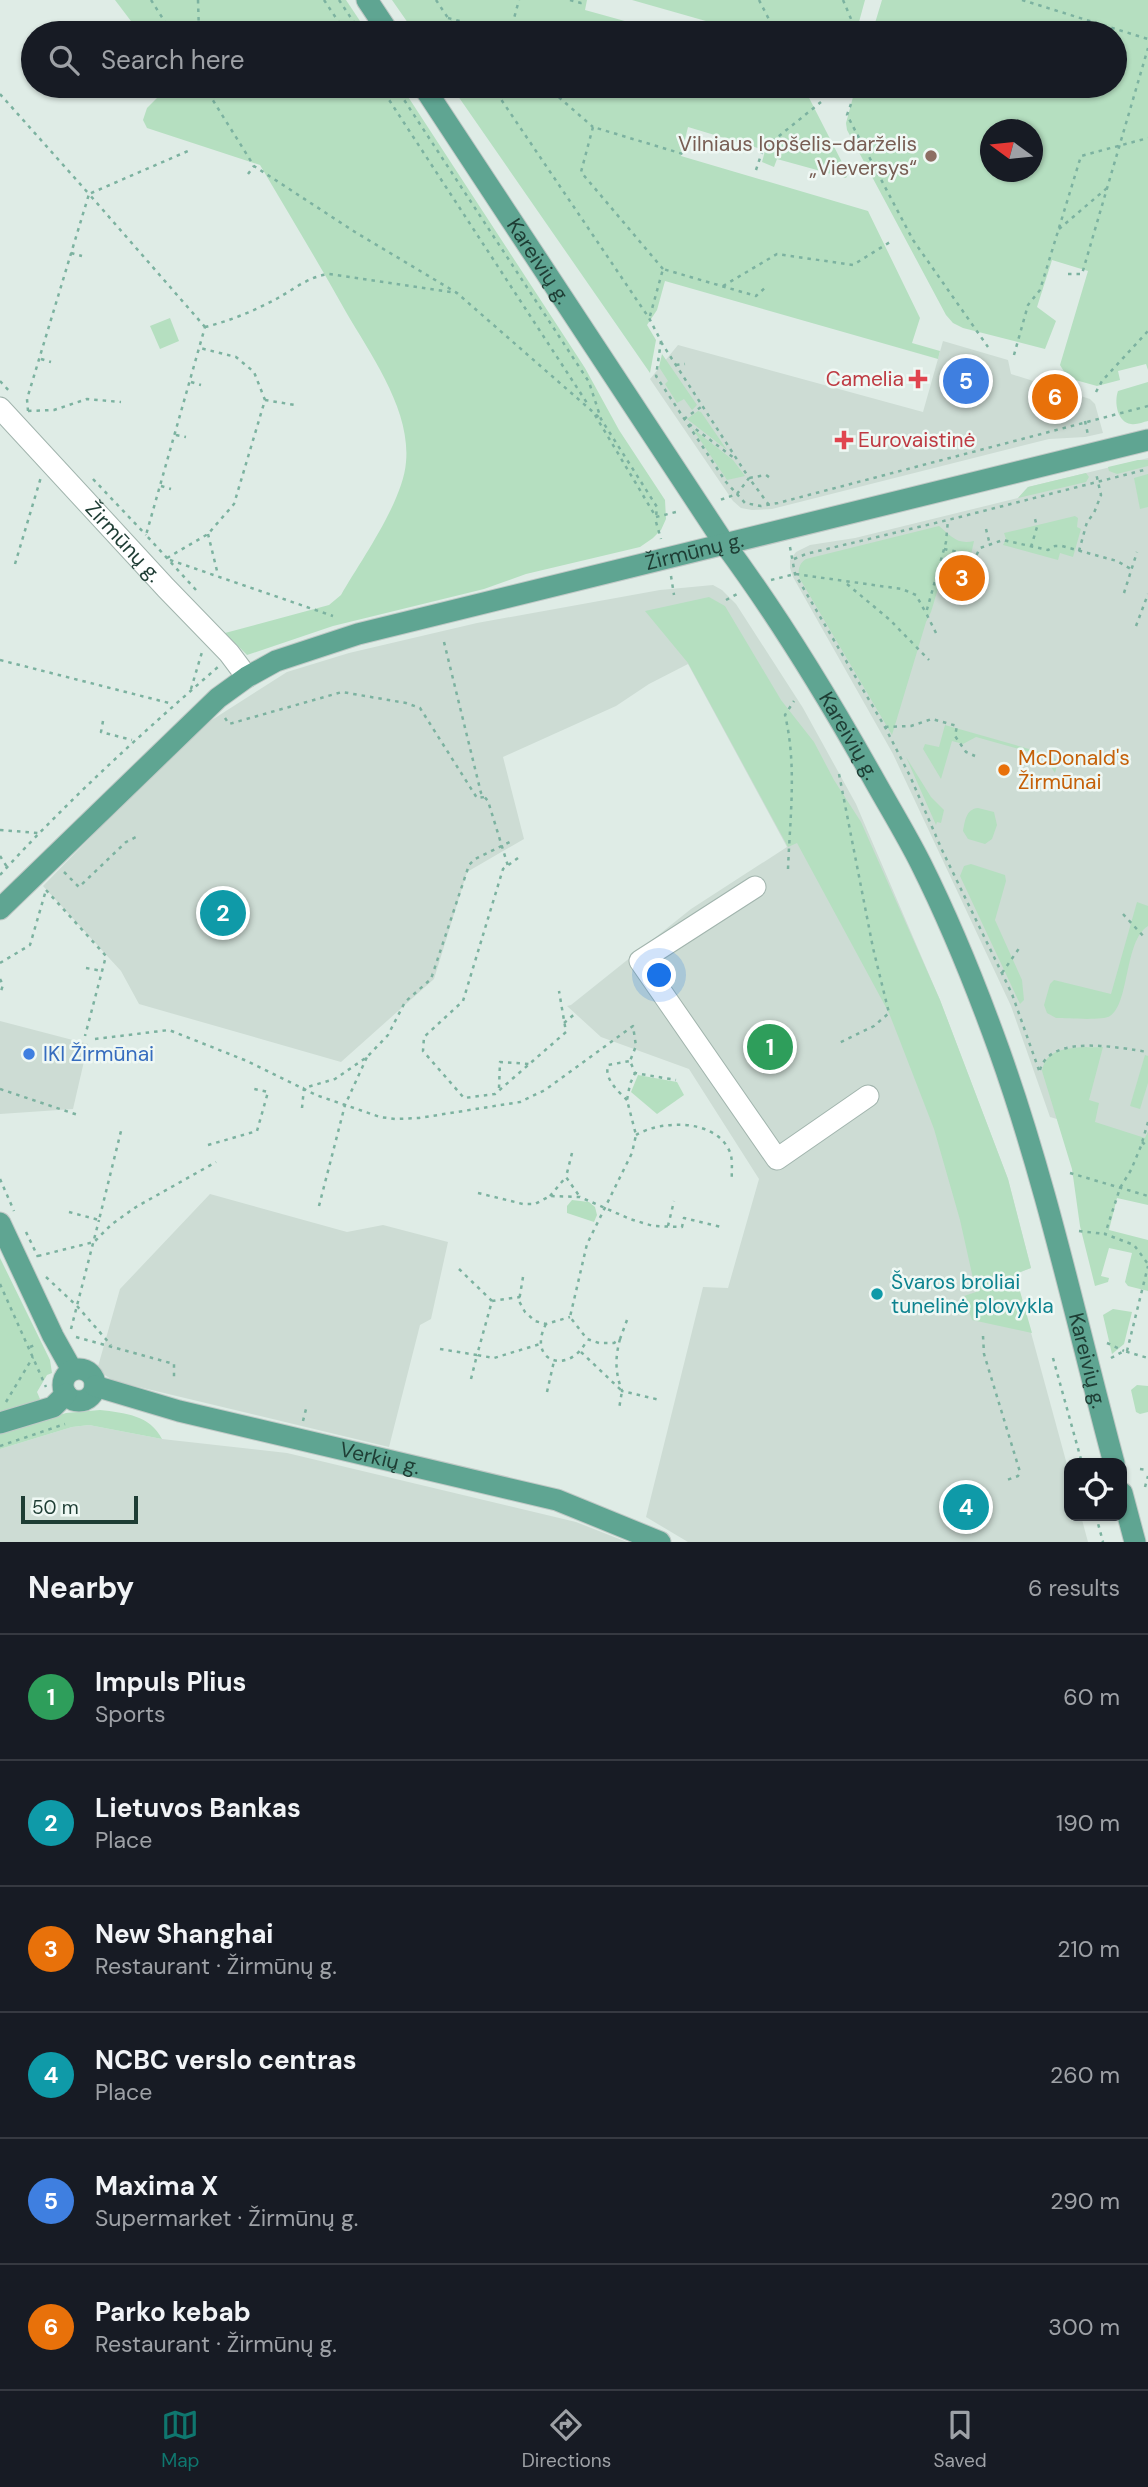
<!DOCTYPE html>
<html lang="en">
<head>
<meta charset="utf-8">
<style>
	:root { --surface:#171b24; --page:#20242c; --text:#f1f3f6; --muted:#9ea1a6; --line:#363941; --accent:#0f766e }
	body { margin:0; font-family:"DM Sans",sans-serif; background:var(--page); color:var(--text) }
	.controls { position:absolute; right:21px; bottom:21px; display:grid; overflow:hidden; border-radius:14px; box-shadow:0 2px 5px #0004 }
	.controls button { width:63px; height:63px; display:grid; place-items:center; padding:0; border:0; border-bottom:2px solid var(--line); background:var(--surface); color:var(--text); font:35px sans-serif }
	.compass { position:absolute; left:980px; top:119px; width:63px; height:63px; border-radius:50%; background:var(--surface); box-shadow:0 2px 5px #0004; rotate:285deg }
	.scale { position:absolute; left:21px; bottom:18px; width:117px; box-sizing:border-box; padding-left:7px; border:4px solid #1e3d34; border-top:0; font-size:19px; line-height:24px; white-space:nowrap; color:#1e3d34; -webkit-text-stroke:5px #eff8f4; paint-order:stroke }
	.you { position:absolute; left:660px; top:976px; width:24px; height:24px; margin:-18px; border:5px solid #fff; border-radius:50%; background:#1a73e8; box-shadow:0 0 0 10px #1a73e833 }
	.badge { display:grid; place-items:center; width:46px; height:46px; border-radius:50%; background:var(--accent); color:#fff; font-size:23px; font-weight:700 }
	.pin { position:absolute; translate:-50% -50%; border:4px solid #fff; box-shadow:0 2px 7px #0006 }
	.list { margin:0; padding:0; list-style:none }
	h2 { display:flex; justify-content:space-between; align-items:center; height:91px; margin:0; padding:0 28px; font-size:30px }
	h2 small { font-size:23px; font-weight:400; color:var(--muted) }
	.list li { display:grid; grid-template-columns:46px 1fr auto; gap:21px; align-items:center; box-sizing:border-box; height:126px; padding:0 28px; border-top:2px solid var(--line) }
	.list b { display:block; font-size:26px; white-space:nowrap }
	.list p { margin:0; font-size:23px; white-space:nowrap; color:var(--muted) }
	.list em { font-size:23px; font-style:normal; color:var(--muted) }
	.icon { flex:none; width:38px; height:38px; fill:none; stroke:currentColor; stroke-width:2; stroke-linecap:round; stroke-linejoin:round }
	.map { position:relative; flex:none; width:1148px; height:1542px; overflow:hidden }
	.search { position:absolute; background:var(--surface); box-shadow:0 2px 5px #0004; left:21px; right:21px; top:21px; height:77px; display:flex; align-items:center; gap:18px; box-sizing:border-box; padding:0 24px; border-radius:38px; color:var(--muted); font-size:26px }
	.sheet { height:847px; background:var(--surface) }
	nav { display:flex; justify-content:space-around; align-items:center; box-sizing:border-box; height:98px; border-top:2px solid var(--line); background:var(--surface); font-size:19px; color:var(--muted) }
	nav a { display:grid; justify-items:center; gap:4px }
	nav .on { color:var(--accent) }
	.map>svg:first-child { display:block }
	.built { fill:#cddcd4 }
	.green { fill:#b5dfc0; fill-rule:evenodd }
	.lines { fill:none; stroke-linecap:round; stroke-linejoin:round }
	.minor-casing { stroke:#a1b4ad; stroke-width:23 }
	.major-casing { stroke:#c0c9c6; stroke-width:23 }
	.path { stroke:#7cb2a0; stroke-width:2.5; stroke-dasharray:3.5 5; stroke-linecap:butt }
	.minor { stroke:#fff; stroke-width:21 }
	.major { stroke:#5fa592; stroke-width:21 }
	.education-dot { fill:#8d6e63; stroke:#eff8f4; stroke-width:2.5 }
	.health-dot { fill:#e0444e; stroke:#eff8f4; stroke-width:2.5 }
	.food-dot { fill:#e8710a; stroke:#eff8f4; stroke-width:2.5 }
	.shop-dot { fill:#3f7fe0; stroke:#eff8f4; stroke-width:2.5 }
	.culture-dot { fill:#0f9aa8; stroke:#eff8f4; stroke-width:2.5 }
	.labels { text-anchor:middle; stroke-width:5; stroke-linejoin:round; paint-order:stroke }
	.education-label { font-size:21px; fill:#785e54; stroke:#eff8f4; text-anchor:end }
	.street-label { font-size:21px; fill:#1e3d34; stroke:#eff8f4 }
	.health-label { font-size:21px; fill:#be3a42; stroke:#eff8f4; text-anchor:end }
	.food-label { font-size:21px; fill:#c56008; stroke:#eff8f4; text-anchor:start }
	.shop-label { font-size:21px; fill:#366cbe; stroke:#eff8f4; text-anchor:start }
	.culture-label { font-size:21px; fill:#0d838f; stroke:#eff8f4; text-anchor:start }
</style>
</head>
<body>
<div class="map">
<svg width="1148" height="1542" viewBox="0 0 1148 1542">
	<rect width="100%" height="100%" fill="#dfece6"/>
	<g class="built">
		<path d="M 943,341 L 1008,360 L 1011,374 L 1090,399 L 1095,404 L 1103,433 L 1085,437 L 1049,439 L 772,509 L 752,510 L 741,508 L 733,501 L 650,379 L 678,345 L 923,412 Z"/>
		<path d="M 1148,458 L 1148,1145 L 1050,1117 L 1011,1006 L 893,754 L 793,577 L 790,568 L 790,560 L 796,552 L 810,545 L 855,538 L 1018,498 L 1028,487 Z"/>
		<path d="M 713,585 L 722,590 L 736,604 L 803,708 L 856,804 L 940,1000 L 1008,1179 L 1031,1268 L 1015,1274 L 1069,1472 L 1069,1516 L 1081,1516 L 1088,1542 L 688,1542 L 646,1517 L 703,1287 L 728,1288 L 759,1179 L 689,1069 L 601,1037 L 567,1006 L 571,1005 L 691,909 L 787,847 L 688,664 L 649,684 L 616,706 L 503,757 L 524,839 L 467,872 L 434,979 L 341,1062 L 139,1004 L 121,971 L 43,886 L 182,743 L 204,725 L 287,672 L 349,653 L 477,623 L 660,590 Z"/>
		<path d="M 0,1021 L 88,1044 L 73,1109 L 0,1114 Z"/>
		<path d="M 210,1194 L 347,1232 L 383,1225 L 448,1242 L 431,1319 L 420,1325 L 389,1447 L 114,1381 L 97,1370 L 120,1289 Z"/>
		<path d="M 89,1425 L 162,1439 L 287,1453 L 576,1522 L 627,1542 L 0,1542 L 0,1449 L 72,1427 Z"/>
	</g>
	<g class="green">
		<path d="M 115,0 L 346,0 L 368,33 L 140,33 Z"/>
		<path d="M 392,0 L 587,0 L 585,10 L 668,33 L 415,33 Z"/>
		<path d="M 632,0 L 865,0 L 856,33 L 748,33 Z"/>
		<path d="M 882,0 L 1148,0 L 1148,370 L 1146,364 L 1118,371 L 1120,380 L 1097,386 L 1068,378 L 1060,365 L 1088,271 L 1052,260 L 1037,307 L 1056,321 L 1045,349 L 963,328 L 953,323 L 946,315 L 847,130 L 846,123 L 856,86 L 1115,86 L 1115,33 L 872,33 ZM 990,130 L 1032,130 L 1032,172 L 990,172 Z"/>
		<path d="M 169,86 L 401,86 L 585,368 L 619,430 L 665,500 L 666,519 L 661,530 L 653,538 L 640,547 L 526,574 L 484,589 L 333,626 L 247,655 L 225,633 L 329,605 L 341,595 C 361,560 403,502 406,462 C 411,410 371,355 346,312 C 318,262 289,214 260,165 L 147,128 L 143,120 L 147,108 Z"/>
		<path d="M 451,86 L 803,86 L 848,174 L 846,178 L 777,159 L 774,167 L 762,162 L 765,151 L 761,149 L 688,127 L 681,156 L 868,211 L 920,318 L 912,343 L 940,351 L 938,359 L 665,281 L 657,310 L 647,325 L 656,340 L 650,373 Z"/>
		<path d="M 170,318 L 179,341 L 160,349 L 150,326 Z"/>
		<path d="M 662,354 L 697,405 L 692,410 L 684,399 L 677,403 L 665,384 L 668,381 L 659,367 Z"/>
		<path d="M 1148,382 L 1148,421 C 1143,422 1137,425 1131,424 C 1117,422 1114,402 1118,391 Z"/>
		<path d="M 698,411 L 701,412 L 727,450 L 687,419 Z"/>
		<path d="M 692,428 L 733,460 L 745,476 L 727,480 Z"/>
		<path d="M 1138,460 L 1148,460 L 1148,466 L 1117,474 L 1109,471 L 1108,467 Z"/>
		<path d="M 1086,473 L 1089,477 L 1086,482 L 1018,498 L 1028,487 Z"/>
		<path d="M 1148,474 L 1148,507 L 1140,509 L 1134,478 Z"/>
		<path d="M 1075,516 L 1078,518 L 1077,527 L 1081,529 L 1073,557 L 1060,553 L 1058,560 L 1003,545 L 1006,539 L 1004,533 Z"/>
		<path d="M 939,526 C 951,536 957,545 974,541 L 969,564 L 944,557 L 940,571 L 943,572 L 931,612 L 926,622 L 892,735 L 800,579 C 797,571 799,563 806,559 Z"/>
		<path d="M 709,597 L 725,606 L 781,700 L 814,742 L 834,780 L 861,822 L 940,1000 L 1008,1179 L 1031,1268 L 1015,1274 L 1032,1333 L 972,1320 L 964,1296 L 976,1292 L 960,1220 L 934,1129 L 898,1036 L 889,1013 L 797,843 L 788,847 L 688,663 L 645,611 Z"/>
		<path d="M 945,725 L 1050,755 L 1058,761 L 1055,773 L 1044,756 L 976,737 L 963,744 L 952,741 L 941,779 L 923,749 L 925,744 L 939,747 Z"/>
		<path d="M 906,757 L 931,797 L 944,810 L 941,823 L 937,822 L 936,825 Z"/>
		<path d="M 978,808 L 994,812 L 997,825 L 992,839 L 985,844 L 968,839 L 963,831 C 965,821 966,809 978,808 Z"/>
		<path d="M 971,864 L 1005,875 L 1006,881 L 995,920 L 1022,980 L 1024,1000 L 1020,1004 L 960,876 L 964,866 Z"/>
		<path d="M 1137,902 L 1148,906 L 1148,926 C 1124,941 1130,1003 1110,1016 C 1102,1021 1067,1018 1056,1018 L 1047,1013 L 1044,1005 L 1050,984 L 1054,980 L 1111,994 Z"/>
		<path d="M 1103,1047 L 1089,1100 L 1099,1103 L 1095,1122 L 1145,1138 L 1148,1131 L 1148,1205 L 1117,1198 L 1109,1230 L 1148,1240 L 1148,1291 L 1128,1286 L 1125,1282 L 1132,1253 L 1109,1248 L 1101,1276 L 1109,1278 L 1108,1282 L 1095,1286 L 1080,1226 L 1072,1169 L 1042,1071 C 1046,1043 1082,1048 1103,1047 Z"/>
		<path d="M 1145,1055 L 1148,1056 L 1148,1083 L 1140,1109 L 1130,1106 Z"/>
		<path d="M 638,1075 L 677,1082 L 684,1095 L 657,1114 L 631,1092 Z"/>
		<path d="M 572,1200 L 589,1202 L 595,1207 L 597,1215 L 594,1222 L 567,1213 L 567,1206 Z"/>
		<path d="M 0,1258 L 50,1360 L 52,1373 L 47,1375 L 37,1392 L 40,1399 L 33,1404 L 0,1413 Z"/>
		<path d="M 1113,1309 L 1132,1312 L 1124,1344 L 1112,1354 L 1103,1315 Z"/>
		<path d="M 1137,1385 L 1148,1386 L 1148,1412 L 1140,1414 L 1136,1412 L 1131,1390 Z"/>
		<path d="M 100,1410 C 125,1413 150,1415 162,1439 L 89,1425 L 72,1427 L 0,1449 L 0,1433 L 66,1413 Z"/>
	</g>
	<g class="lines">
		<g class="minor-casing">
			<g id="minor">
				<path id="s1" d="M 0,408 L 166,588 L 229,653 L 247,677"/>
				<path d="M 755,887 L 640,961 L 777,1159 L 868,1096"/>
			</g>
		</g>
		<g class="major-casing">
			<g id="major">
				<path d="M 367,0 L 389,33"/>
				<path id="s2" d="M 423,86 L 724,543 C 779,617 827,696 872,776 C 888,805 906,834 921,864 C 951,924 976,986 999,1050 C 1047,1184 1077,1325 1114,1463"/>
				<path id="s3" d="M 0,909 L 218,698 L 247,677 L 276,661 L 358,634 L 1148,440"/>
				<path d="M 0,1223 L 53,1336 L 72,1370"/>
				<circle cx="79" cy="1385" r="16"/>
				<path id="s4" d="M 95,1386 L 179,1411 L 557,1500 L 660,1542"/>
				<path d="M 0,1423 L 53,1407 L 66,1394"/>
				<path d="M 1122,1493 L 1135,1542"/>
			</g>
		</g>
		<g class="path">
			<path d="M 151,0 L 172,33"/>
			<path d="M 198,0 L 199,33"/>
			<path d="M 324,0 L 346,33"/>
			<path d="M 339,0 L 361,33"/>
			<path d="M 436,0 L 458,33"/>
			<path d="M 570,0 L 581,3 L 586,2"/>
			<path d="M 759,0 L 776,33"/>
			<path d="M 843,0 L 857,33"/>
			<path d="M 1022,0 L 1148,39"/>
			<path d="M 448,18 L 507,33"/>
			<path d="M 510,33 L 519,0"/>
			<path d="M 204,86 L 254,166 L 355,232 L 457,293 L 601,419"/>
			<path d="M 380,86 L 589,406"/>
			<path d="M 395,86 L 589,382 L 601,419 L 657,507 L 656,517"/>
			<path d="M 492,86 L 649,318 L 661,341 L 656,376 L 726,482 L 745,503 L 761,506 L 778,503 L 1148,406"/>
			<path d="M 546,86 L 593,127"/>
			<path d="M 0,94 L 89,194 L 188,151"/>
			<path d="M 851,104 L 847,115 L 913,240 L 988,347"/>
			<path d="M 756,170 L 763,149 L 821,102"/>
			<path d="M 248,174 L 254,166"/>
			<path d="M 1059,229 L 1107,188"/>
			<path d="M 71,253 L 82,256"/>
			<path d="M 663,269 L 581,172 L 593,127 L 683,154 L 686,150"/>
			<path d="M 1068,274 L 1082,274 L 1148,48"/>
			<path d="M 723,286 L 777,254 L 853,265 L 890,242"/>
			<path d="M 650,316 L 663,269 L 756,296 L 767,286"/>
			<path d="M 205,327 C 230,321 256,310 278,298 C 294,289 310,276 329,274 L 457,293"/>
			<path d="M 661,342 L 749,478 L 737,494 L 717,501"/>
			<path d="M 1014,355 L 1028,305 L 1040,290 L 1081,156 L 1148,138"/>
			<path d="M 41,359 L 51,362"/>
			<path d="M 676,365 L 685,364"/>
			<path d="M 0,381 L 11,393"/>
			<path d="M 191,382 L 201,385"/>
			<path d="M 1096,392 L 1102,381 L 1148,331"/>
			<path d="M 265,400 L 295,405"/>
			<path d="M 28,411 L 27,399 L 89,194 L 205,327"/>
			<path d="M 28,411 L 54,410 L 87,399 L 121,402"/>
			<path d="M 595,415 L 656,517"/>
			<path d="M 684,419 L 701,407"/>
			<path d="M 1085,421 L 1088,435"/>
			<path d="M 689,424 L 734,458"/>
			<path d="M 176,435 L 186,437"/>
			<path d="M 93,479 L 146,535"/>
			<path d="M 161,486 L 171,489"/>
			<path d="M 769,505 L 749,478 L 766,475 L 773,480"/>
			<path d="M 656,517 L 680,511"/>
			<path d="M 656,522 L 661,539"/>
			<path d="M 986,529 L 990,545"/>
			<path d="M 208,534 L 218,575"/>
			<path d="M 790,547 L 795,574 L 885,727 L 910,776 L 942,850 L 1012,994 L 1040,1073"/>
			<path d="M 1031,547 L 1037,527 L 1034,515"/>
			<path d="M 944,549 L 976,556 L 980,548 L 1003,540 L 1048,550 L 1055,546 L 1062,546 L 1117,561 L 1131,569"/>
			<path d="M 1079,551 L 1087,522 L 1094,513 L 1101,495 L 1096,473"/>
			<path d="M 167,558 L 208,534 L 234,504 L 265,400 L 254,372 L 236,357 L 200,348"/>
			<path d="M 794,559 L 806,554 L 948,520 L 1148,469"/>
			<path d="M 170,560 L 333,616"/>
			<path d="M 15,564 L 41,477"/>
			<path d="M 671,576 L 674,595"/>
			<path d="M 771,580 L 795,574 L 902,589 L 916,595 L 926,613"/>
			<path d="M 847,584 L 890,620 L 929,660"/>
			<path d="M 196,590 L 146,535 L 205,327"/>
			<path d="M 1124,593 L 1137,552"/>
			<path d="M 726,600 L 739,593"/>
			<path d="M 1136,626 L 1148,594"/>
			<path d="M 936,633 L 926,613 L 946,542 L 948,520"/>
			<path d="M 444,642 L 481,793 L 488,801 L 508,866"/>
			<path d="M 0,660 L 173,704"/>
			<path d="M 191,689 L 202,652"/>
			<path d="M 225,718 L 229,724 L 342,692 L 406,703 L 420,708 L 477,798 L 485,797"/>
			<path d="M 103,721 L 101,732 L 132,740"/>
			<path d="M 885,727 L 911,726 L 932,719 L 957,726 L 955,736 L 966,752 L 975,756"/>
			<path d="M 839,774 L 873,948 L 889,1013 L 874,1026 L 839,1043"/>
			<path d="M 0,830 L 38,833"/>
			<path d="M 0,856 L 7,867"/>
			<path d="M 518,858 L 503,869 L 463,1001 L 424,1037 L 423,1051 L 464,1098 L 495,1094 L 566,1032 L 559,991"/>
			<path d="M 788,869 C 790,817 797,765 785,715 L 794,701"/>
			<path d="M 64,872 L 79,887 L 126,842 L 138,836"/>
			<path d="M 0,875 C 68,800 142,733 218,667"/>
			<path d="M 46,890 L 106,956 L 85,1036"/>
			<path d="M 1123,914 L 1146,939"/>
			<path d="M 0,963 L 30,945 L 46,890"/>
			<path d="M 86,968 L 102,971"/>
			<path d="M 1002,973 L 1020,947"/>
			<path d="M 0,979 L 3,985 L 0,994"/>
			<path d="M 564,1023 L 577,1012"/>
			<path d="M 95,1039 L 169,1030 L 247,1061 L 316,1095 L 380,1117 L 395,1119 L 419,1118 L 520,1102 L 545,1090 L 633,1026 L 636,1046 L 630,1061 L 635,1073 L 676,1080"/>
			<path d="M 1040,1070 C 1050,1033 1120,1048 1148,1052"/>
			<path d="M 499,1088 L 500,1062 L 530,1064"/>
			<path d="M 0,1089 L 78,1115"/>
			<path d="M 627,1100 C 618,1091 604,1079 608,1065 L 630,1061"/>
			<path d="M 302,1108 L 304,1088 L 335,1079 L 367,1057 L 388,1035 L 405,1002 L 431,979 L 469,865 L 475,859 L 512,841"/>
			<path d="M 1148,1122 L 1141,1146 L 1131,1170 L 1120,1188 L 1105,1234 L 1134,1245 L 1148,1264"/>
			<path d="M 636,1135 C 661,1120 712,1119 728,1148 C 734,1158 731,1169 732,1181"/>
			<path d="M 1142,1142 L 1148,1147"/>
			<path d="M 208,1145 L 257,1131 L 268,1092 L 250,1088"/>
			<path d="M 572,1153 L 566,1177 L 580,1197"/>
			<path d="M 1070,1173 L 1148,1196"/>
			<path d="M 0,1179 L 14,1211"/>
			<path d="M 478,1193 L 523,1204 L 535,1204 L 550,1196 L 580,1197 L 630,1219 L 653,1226 L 682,1227 L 684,1218 L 721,1227"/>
			<path d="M 550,1196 L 566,1177"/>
			<path d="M 319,1206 L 345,1105 L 367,1057"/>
			<path d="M 69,1212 L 99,1220 L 121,1131"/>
			<path d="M 668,1226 L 674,1201"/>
			<path d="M 1079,1231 L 1105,1234"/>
			<path d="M 26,1232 L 38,1257"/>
			<path d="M 38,1256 L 94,1242 L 112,1224 L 136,1207 L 216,1162"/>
			<path d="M 459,1269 L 492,1301"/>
			<path d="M 46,1277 L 77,1306 L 111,1345"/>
			<path d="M 523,1277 L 519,1301 L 525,1312 L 535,1321 L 546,1324 L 570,1317"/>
			<path d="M 0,1284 L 46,1387"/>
			<path d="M 627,1320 L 620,1339 L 614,1343 L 599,1343 L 587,1339 L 570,1317 L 587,1244 L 632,1153 L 636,1135 L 627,1100 L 630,1084 L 635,1073"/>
			<path d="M 546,1324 C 526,1362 570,1376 587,1340"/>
			<path d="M 71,1329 L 99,1220"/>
			<path d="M 983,1336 L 984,1354 L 1020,1472 L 1018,1476 L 1007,1480"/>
			<path d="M 76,1337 L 174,1364 L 174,1380"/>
			<path d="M 620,1339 C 615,1358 615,1372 622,1391 L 660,1400"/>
			<path d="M 1107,1343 L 1124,1351"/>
			<path d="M 30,1347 L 37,1344"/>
			<path d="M 440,1349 L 477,1355 L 492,1301 L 520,1297"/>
			<path d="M 1127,1351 L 1148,1266"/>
			<path d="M 581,1352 L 622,1391 L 619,1409"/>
			<path d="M 1053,1358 L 1082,1463"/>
			<path d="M 1111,1358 L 1124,1351 L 1148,1358"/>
			<path d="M 471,1379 L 477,1355 L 494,1358 L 540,1344"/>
			<path d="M 547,1392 L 554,1361"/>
			<path d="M 6,1402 L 33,1357"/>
			<path d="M 303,1421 L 306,1409"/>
			<path d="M 0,1446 L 65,1424"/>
			<path d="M 1140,1469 L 1148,1470"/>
			<path d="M 1145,1487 L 1148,1476"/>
			<path d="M 1096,1516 L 1103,1542"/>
		</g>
		<use href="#minor" class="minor"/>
		<use href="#major" class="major"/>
	</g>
	<circle class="education-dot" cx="931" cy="156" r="7"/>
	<g class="health-dot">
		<path d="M914.5 368.5h7v7h7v7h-7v7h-7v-7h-7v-7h7z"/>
		<path d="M840.5 429.5h7v7h7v7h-7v7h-7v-7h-7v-7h7z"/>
	</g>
	<circle class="food-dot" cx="1004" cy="770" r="7"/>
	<circle class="shop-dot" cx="29" cy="1054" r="7"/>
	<circle class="culture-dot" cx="877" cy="1294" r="7"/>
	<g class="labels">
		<g class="education-label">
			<text x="917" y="151">Vilniaus lopšelis-darželis<tspan x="917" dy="24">„Vieversys“</tspan></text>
		</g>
		<g class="street-label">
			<text dy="7" stroke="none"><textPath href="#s2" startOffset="210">Kareivių g.</textPath></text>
			<text dy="7" stroke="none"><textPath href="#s1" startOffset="182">Žirmūnų g.</textPath></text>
			<text dy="7" stroke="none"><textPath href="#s3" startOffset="805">Žirmūnų g.</textPath></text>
			<text dy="7" stroke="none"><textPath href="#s2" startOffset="777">Kareivių g.</textPath></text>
			<text dy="7" stroke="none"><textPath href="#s2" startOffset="1449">Kareivių g.</textPath></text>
			<text dy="7" stroke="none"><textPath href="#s4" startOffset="294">Verkių g.</textPath></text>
		</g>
		<g class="health-label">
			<text x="904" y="386">Camelia</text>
			<text x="858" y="447" text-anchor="start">Eurovaistinė</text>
		</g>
		<g class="food-label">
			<text x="1018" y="765">McDonald's<tspan x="1018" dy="24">Žirmūnai</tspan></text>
		</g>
		<g class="shop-label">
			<text x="43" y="1061">IKI Žirmūnai</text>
		</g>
		<g class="culture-label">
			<text x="891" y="1289">Švaros broliai<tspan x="891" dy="24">tunelinė plovykla</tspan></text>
		</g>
	</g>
</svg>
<div class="controls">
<button><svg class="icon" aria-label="locate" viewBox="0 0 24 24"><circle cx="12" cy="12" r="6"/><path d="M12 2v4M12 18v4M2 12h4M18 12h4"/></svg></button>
</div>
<svg class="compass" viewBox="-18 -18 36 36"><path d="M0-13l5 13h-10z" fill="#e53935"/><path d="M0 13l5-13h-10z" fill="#9ea1a6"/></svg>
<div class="scale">50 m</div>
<div class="you"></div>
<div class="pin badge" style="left:770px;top:1047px;background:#2e9e5b">1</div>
<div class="pin badge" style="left:223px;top:913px;background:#0f9aa8">2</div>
<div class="pin badge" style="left:962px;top:578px;background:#e8710a">3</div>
<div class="pin badge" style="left:966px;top:1507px;background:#0f9aa8">4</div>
<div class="pin badge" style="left:966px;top:381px;background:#3f7fe0">5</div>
<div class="pin badge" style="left:1055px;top:397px;background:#e8710a">6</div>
<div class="search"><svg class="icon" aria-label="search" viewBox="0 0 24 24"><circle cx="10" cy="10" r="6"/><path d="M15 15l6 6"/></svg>Search here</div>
</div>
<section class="sheet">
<h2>Nearby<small>6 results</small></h2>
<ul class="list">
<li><span class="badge" style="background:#2e9e5b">1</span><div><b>Impuls Plius</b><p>Sports</p></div><em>60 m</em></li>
<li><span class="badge" style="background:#0f9aa8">2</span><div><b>Lietuvos Bankas</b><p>Place</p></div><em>190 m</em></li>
<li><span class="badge" style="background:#e8710a">3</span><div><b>New Shanghai</b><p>Restaurant · Žirmūnų g.</p></div><em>210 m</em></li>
<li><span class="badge" style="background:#0f9aa8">4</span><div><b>NCBC verslo centras</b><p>Place</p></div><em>260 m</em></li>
<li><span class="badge" style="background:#3f7fe0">5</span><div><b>Maxima X</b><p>Supermarket · Žirmūnų g.</p></div><em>290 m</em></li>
<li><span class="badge" style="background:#e8710a">6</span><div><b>Parko kebab</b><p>Restaurant · Žirmūnų g.</p></div><em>300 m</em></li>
</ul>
</section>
<nav>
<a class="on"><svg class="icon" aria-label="map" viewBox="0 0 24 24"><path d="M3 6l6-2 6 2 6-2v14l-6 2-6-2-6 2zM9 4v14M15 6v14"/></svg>Map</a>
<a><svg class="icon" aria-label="directions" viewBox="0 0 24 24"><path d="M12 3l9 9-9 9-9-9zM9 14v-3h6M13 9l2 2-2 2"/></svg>Directions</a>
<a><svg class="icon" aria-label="saved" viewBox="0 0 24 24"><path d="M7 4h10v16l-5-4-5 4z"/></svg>Saved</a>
</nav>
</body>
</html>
